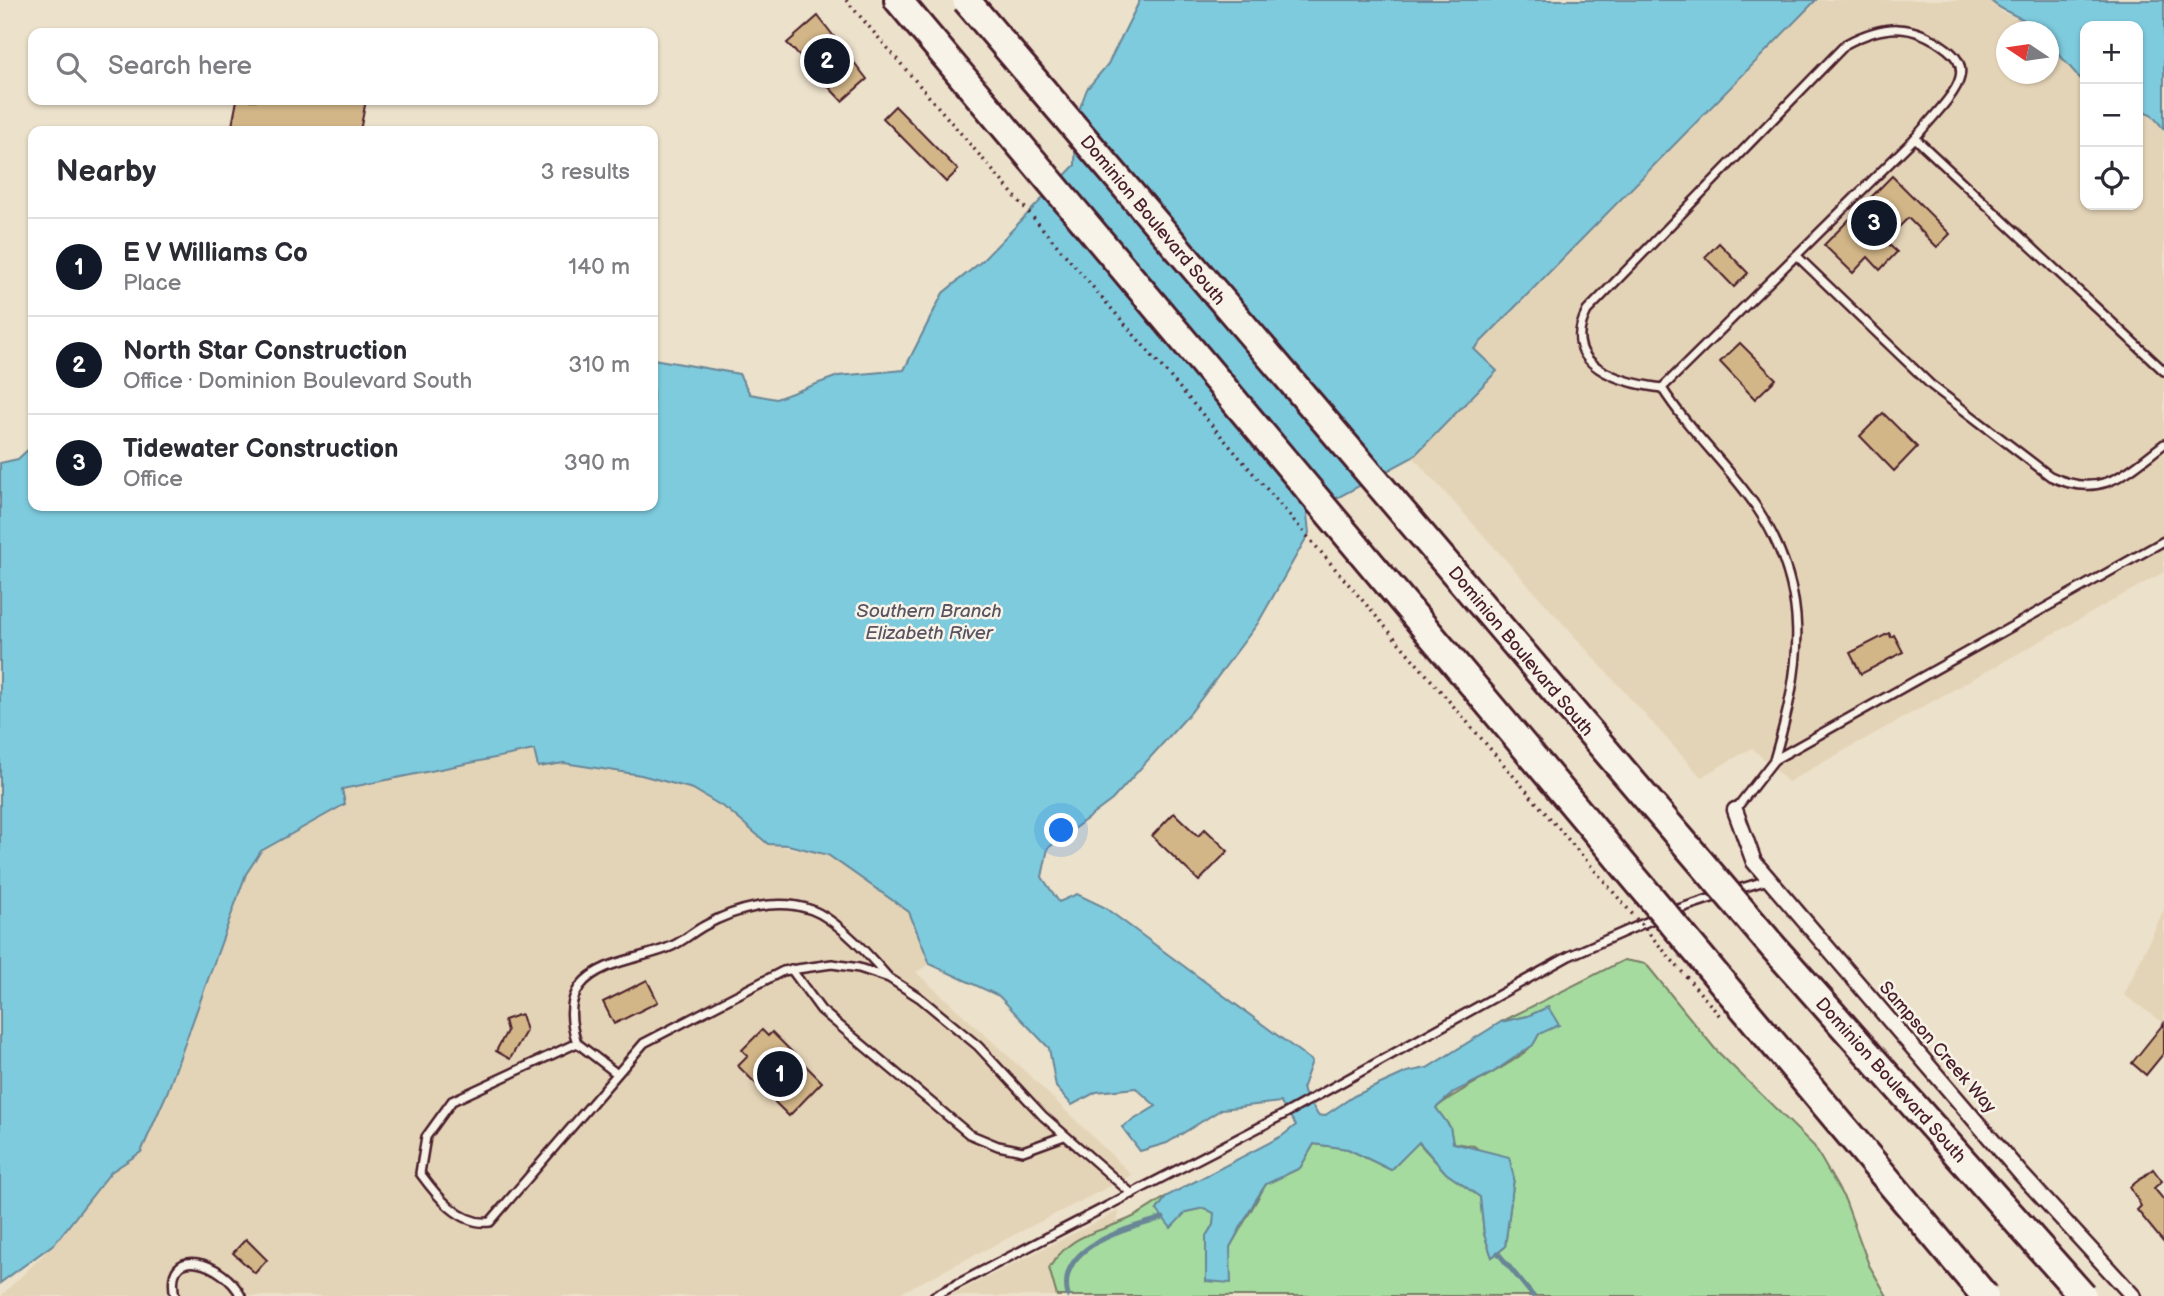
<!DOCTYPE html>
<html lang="en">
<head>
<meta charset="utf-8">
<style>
	:root { --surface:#fff; --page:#f2f2f3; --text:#2b2b33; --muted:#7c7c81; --line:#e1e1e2; --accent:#111827 }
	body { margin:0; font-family:"Balsamiq Sans",sans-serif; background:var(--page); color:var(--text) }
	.controls { position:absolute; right:21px; top:21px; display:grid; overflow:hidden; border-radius:14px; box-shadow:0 2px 5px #0004 }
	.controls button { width:63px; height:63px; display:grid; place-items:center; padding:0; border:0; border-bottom:2px solid var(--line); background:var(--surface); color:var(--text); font:35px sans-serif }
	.compass { position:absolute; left:1996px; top:21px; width:63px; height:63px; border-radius:50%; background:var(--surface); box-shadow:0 2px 5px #0004; rotate:283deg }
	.you { position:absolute; left:1062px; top:831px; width:24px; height:24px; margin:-18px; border:5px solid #fff; border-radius:50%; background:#1a73e8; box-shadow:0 0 0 10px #1a73e833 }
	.badge { display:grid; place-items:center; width:46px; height:46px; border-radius:50%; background:var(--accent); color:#fff; font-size:23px; font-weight:700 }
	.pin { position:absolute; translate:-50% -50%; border:4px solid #fff; box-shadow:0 2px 7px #0006 }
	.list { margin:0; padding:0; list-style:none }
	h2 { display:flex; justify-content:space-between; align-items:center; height:91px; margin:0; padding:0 28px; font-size:30px }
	h2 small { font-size:23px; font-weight:400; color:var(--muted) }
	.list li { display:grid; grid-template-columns:46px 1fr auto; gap:21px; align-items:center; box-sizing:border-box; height:98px; padding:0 28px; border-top:2px solid var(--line) }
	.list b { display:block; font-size:26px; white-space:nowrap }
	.list p { margin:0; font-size:23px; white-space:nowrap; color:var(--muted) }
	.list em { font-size:23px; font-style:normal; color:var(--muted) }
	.icon { flex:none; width:38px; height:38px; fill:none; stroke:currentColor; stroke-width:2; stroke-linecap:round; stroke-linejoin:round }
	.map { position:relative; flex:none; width:2164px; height:1296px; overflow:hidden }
	.search { position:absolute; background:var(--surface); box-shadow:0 2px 5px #0004; left:28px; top:28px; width:630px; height:77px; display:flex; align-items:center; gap:18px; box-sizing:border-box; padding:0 24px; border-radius:14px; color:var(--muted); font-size:26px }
	.panel { position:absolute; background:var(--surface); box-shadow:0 2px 5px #0004; left:28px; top:126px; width:630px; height:385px; border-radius:14px }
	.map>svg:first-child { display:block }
	.built { fill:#e4d4b7 }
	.green { fill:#a5db9f; stroke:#787d65; stroke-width:2 }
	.water { fill:#7ecbde; stroke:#698696; stroke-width:2 }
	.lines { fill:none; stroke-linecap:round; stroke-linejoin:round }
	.stream { stroke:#698696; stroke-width:5 }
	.building { fill:#d3b688; stroke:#4a1f2b; stroke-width:2 }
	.lane-casing { stroke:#4a1f2b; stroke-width:12 }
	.street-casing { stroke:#4a1f2b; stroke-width:19 }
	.highway-casing { stroke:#4a1f2b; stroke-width:32 }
	.lane { stroke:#f7f3e8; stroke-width:7 }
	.street { stroke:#f7f3e8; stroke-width:14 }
	.highway { stroke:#f7f3e8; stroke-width:26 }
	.highway-bridge-casing { stroke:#4a1f2b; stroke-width:32; stroke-linecap:butt }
	.path-bridge { stroke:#4a1f2b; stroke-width:3.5; stroke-dasharray:2 5; stroke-linecap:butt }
	.highway-bridge { stroke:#f7f3e8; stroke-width:26 }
	.labels { text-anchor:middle; stroke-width:5; stroke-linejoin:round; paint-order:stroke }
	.street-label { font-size:18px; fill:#4a1f2b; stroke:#f7f3e8 }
	.water-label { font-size:19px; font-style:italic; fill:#5a5361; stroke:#f7f3e8 }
</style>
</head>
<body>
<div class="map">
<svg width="2164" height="1296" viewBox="0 0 2164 1296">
	<rect width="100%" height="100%" fill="#ece1cb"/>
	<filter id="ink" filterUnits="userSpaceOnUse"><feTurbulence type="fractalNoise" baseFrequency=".0143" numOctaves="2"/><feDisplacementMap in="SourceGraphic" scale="14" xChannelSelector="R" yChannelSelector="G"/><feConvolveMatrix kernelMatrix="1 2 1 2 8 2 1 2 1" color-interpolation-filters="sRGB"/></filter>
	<g filter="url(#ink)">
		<g class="built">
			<path d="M 1816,0 L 1990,0 L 2002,12 L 2036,26 L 2040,31 L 2007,32 L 2007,74 L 2048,74 L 2049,43 L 2085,84 L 2085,205 L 2138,205 L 2138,109 L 2151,114 L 2164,129 L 2164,572 L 1788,782 L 1752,748 L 1701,777 L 1413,457 L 1497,371 L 1473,350 Z"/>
			<path d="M 535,750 L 538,767 L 564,763 L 641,775 L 693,789 L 728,810 L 768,844 L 828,855 L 909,912 L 930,964 L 916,972 L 1028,1074 L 1132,1175 L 894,1296 L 1,1296 L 55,1243 L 111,1172 L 141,1152 L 167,1093 L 246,874 L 261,851 L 345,804 L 342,789 Z"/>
			<path d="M 2164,909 L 2164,1023 L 2124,995 Z"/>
			<path d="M 1120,1210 L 1114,1234 L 1068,1296 L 950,1296 Z"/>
		</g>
		<path class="green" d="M 1624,960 L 1646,964 L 1716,1050 L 1814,1146 L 1845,1200 L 1869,1265 L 1887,1296 L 1057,1296 L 1049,1268 C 1072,1231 1098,1234 1133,1217 C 1145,1211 1156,1203 1167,1196 L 1157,1210 L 1185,1212 L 1204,1208 L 1215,1213 L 1213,1225 L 1206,1236 L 1206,1280 L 1230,1247 L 1266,1184 L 1300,1168 L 1314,1144 L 1348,1149 L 1391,1170 L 1418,1142 L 1446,1173 L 1480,1197 L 1484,1234 L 1492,1257 L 1505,1247 L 1514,1178 L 1474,1146 L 1453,1143 L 1450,1127 L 1436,1108 C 1460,1087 1518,1064 1534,1043 C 1541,1033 1544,1019 1548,1007 L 1528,1016 L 1501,1022 Z"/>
		<g class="water">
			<path d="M 1140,0 L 1816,0 L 1474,349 L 1497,371 L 1413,457 L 1307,514 L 1309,533 L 1258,623 L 1191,712 L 1112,800 L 1048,848 L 1042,877 L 1059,902 L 1077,894 L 1104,907 L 1312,1061 L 1302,1089 L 1318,1115 L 1324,1116 L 1354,1096 L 1407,1072 L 1427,1068 L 1501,1022 L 1528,1016 L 1548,1007 L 1559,1025 L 1539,1034 L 1533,1045 L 1492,1073 L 1454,1092 L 1436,1108 L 1450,1127 L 1453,1143 L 1509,1157 L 1514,1178 L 1505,1247 L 1492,1257 L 1484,1234 L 1480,1197 L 1446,1173 L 1419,1142 L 1391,1170 L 1348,1149 L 1314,1144 L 1300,1168 L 1266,1184 L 1255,1201 L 1230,1247 L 1231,1283 L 1206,1281 L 1206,1236 L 1213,1225 L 1214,1213 L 1204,1208 L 1186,1212 L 1171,1228 L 1157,1210 L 1167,1196 L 1282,1136 L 1296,1125 L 1280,1102 L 1222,1109 L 1167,1143 L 1140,1151 L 1122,1127 L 1156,1106 L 1136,1088 L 1096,1092 L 1072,1105 L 1056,1087 L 1049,1048 L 999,996 L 930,964 L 909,912 L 828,855 L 788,845 L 768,844 L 728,810 L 693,789 L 641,775 L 564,763 L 538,767 L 534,750 L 342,789 L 345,804 L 261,851 L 246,874 L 167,1093 L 141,1152 L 111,1172 L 55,1243 L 0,1283 L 0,463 L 18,459 L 33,445 L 33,506 L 653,506 L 653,359 L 739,374 L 750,394 L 776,399 L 838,376 L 904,370 L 943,293 L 982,261 L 1075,165 L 1076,118 L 1087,89 L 1108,64 Z"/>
			<path d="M 1990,0 L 2164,0 L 2164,129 L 2151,114 L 2138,109 L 2138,26 L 2085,26 L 2085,84 L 2049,43 L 2048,32 L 2040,31 C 2031,19 2005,15 1990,0 Z"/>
		</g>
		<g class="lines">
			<g class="stream">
				<path d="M 1498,1253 L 1533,1296"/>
				<path d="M 1068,1296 C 1055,1245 1128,1229 1163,1218"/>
			</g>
		</g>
		<g class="building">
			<path d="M 818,16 L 867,79 L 842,101 L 787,43 Z"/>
			<path d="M 237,100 L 366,100 L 360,131 L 231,131 Z"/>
			<path d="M 895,106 L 958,170 L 946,182 L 883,118 Z"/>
			<path d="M 1892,176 L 1950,234 L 1937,247 L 1908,218 L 1885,241 L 1897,252 L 1880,270 L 1868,257 L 1853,273 L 1824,245 Z"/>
			<path d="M 1719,243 L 1748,273 L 1734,287 L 1705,257 Z"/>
			<path d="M 1740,343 L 1776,379 L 1755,399 L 1720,362 Z"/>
			<path d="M 1883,413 L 1917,447 L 1894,471 L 1860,436 Z"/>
			<path d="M 1889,633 L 1891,637 L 1894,635 L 1903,652 L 1861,674 L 1850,653 Z"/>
			<path d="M 1174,813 L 1198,836 L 1205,829 L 1228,851 L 1199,881 L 1152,836 Z"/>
			<path d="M 647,980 L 658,1002 L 614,1024 L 603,1002 Z"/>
			<path d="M 521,1014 L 526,1031 L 510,1059 L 496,1051 L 507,1031 L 504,1020 Z"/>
			<path d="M 2164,1023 L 2164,1053 L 2146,1075 L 2132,1063 Z"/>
			<path d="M 762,1030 L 768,1036 L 772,1032 L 822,1082 L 789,1116 L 738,1066 L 748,1056 L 742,1050 Z"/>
			<path d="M 2153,1169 L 2162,1181 L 2154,1188 L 2164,1200 L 2164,1243 L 2137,1210 L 2141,1206 L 2130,1187 Z"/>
			<path d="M 246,1239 L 267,1260 L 255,1273 L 233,1253 Z"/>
		</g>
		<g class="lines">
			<g class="lane-casing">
				<g id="lane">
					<path d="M 1797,256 L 1931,385 L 2050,476 C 2101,500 2125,474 2164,444"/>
					<path d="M 1662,388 C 1622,383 1558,366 1587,311 L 1846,44 C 1884,24 1912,22 1947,49 C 1956,56 1963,65 1960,77 C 1957,94 1927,123 1915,138"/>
					<path d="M 1774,760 C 1802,666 1813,591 1755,505 C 1727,464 1689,431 1662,388 L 1915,138 L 2164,371"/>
					<path d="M 1735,810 L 1774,760 L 2164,541"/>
					<path d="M 1732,891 L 1768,880"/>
					<path d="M 1669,912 L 1721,895"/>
					<path d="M 791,969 L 821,1010 L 969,1134 L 998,1146 L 1023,1151 L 1064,1136"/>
					<path d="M 577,1043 C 571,1025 567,1003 580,986 C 600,960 644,959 672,946 C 683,941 693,932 704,926 C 734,909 778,897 812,910 C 838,920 870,956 888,977"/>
					<path d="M 616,1073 L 577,1043 L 452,1101 L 426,1137 L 420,1173 C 436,1195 460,1226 490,1222 L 644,1043 L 783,971 L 832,964 L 859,968 L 889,978 L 920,998 L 978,1046 L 1043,1116 L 1132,1194"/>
					<path d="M 175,1296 C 163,1242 224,1262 241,1296"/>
					<path d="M 934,1296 L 1279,1117 L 1569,956 L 1658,917"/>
				</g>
			</g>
			<g class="street-casing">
				<path id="street" d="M 1735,810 L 1754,862 L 2021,1174 L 2133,1296"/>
			</g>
			<g class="highway-casing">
				<path id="highway" d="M 898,0 L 1430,634"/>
			</g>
			<use href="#lane" class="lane"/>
			<use href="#street" class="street"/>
			<use href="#highway" class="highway"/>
			<g class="highway-bridge-casing">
				<g id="highway-bridge">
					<path d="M 966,0 L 1774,948 L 2083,1296"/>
					<path d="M 1430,634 L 1985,1296"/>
				</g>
			</g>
			<path class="path-bridge" d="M 846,0 L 1720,1016"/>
			<use href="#highway-bridge" class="highway-bridge"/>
		</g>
	</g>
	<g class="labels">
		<g class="street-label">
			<text transform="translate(1153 220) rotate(50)" y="6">Dominion Boulevard South</text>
			<text transform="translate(1521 651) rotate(50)" y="6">Dominion Boulevard South</text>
			<text transform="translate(1938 1047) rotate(49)" y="6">Sampson Creek Way</text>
			<text transform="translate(1891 1080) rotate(48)" y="6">Dominion Boulevard South</text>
		</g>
		<g class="water-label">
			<text x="929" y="617">Southern Branch<tspan x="929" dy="22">Elizabeth River</tspan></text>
		</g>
	</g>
</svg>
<div class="controls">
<button>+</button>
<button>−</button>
<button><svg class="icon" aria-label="locate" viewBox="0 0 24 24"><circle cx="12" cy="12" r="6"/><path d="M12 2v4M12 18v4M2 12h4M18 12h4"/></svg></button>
</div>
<svg class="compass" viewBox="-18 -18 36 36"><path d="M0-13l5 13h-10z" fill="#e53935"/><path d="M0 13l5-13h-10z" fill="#7c7c81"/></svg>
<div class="you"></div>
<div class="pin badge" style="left:780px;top:1074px">1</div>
<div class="pin badge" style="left:827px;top:61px">2</div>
<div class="pin badge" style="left:1874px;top:223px">3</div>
<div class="search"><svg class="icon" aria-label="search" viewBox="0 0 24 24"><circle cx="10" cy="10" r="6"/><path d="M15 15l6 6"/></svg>Search here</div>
<section class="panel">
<h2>Nearby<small>3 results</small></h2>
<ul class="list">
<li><span class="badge">1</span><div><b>E V Williams Co</b><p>Place</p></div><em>140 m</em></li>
<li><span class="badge">2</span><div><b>North Star Construction</b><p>Office · Dominion Boulevard South</p></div><em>310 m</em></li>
<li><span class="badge">3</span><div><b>Tidewater Construction</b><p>Office</p></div><em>390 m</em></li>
</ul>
</section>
</div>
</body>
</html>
